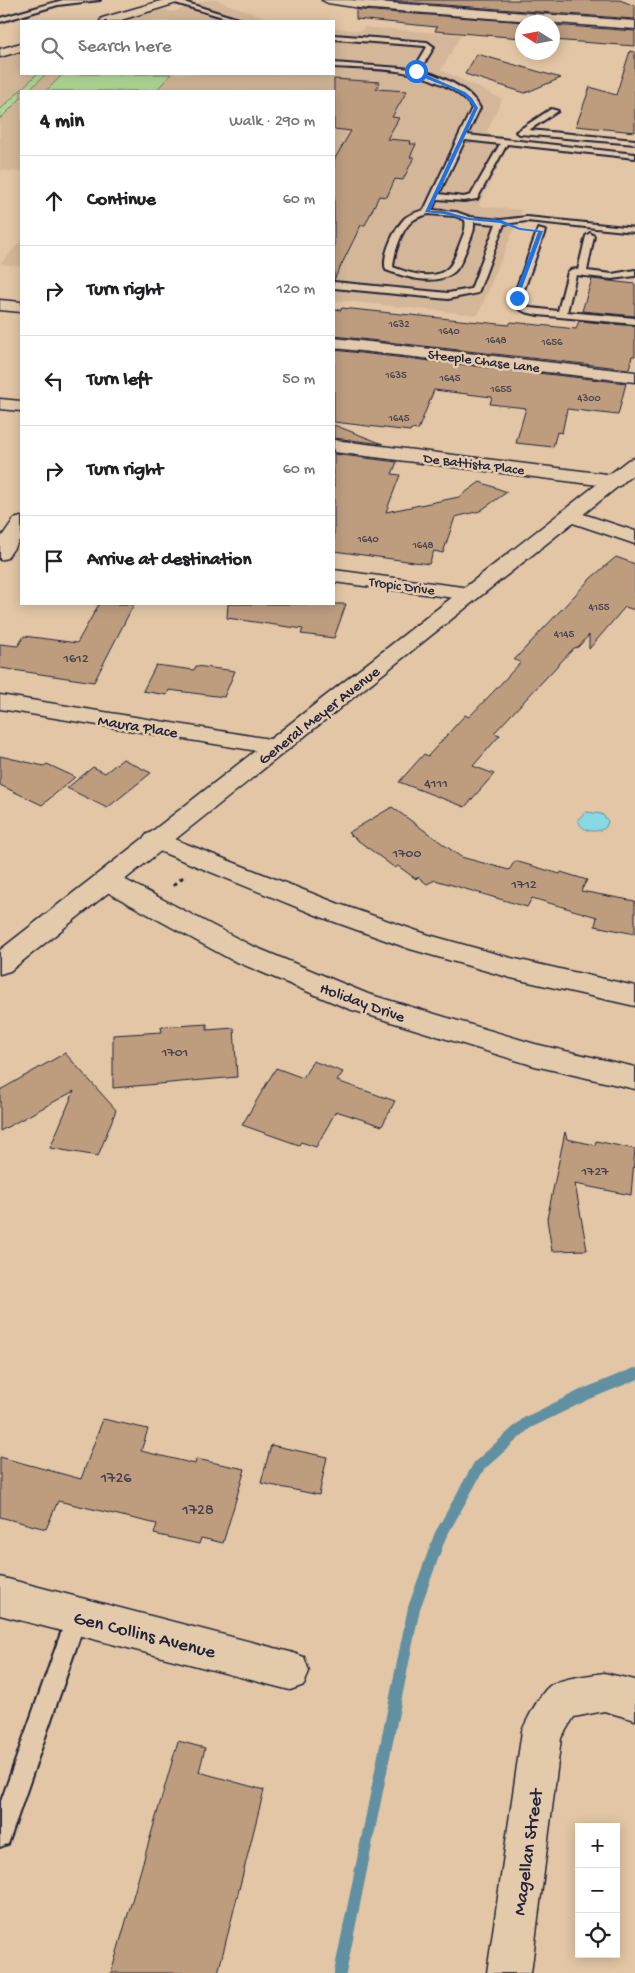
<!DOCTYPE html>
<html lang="en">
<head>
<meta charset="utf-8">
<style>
	:root { --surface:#fff; --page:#f6f6f6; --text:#202124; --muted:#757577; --line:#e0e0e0 }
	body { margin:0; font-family:"Gochi Hand",sans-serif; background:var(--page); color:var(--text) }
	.controls { position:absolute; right:15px; bottom:15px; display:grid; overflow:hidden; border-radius:0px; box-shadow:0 2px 12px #0003 }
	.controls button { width:45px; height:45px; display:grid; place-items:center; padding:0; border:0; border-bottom:1px solid var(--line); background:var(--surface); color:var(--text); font:25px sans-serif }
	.compass { position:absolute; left:515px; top:15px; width:45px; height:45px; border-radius:50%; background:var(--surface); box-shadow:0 2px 12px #0003; rotate:281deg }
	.stop { position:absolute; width:15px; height:15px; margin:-11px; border:4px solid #1a73e8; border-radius:50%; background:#fff }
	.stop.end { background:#1a73e8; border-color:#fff; box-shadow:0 1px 5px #0008 }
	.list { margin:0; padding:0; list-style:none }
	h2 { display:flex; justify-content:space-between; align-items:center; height:65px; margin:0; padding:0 20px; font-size:21px }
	h2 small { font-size:16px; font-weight:400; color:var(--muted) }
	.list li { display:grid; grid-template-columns:32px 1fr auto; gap:15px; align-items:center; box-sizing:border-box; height:90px; padding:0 20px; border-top:1px solid var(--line) }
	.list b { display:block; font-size:19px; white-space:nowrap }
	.list em { font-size:16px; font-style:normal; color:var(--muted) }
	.icon { flex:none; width:28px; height:28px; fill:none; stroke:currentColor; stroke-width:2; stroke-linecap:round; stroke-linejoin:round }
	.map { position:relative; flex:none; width:635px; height:1973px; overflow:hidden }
	.search { position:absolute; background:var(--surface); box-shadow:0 2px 12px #0003; left:20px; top:20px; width:315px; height:55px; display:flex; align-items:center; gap:12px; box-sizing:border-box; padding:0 18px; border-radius:0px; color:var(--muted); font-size:19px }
	.panel { position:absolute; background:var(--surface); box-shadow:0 2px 12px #0003; left:20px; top:90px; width:315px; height:515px; border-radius:0px }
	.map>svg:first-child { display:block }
	.built { fill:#d3b798 }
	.green { fill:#b0d996; stroke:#697e68 }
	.water { fill:#89d9e5; stroke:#6090a1 }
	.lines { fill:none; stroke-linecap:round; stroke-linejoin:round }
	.stream { stroke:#6090a1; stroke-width:12 }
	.building { fill:#be9d7f; stroke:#22223b }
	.service-casing { stroke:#22223b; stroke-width:4 }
	.minor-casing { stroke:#22223b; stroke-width:3 }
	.tertiary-casing { stroke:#22223b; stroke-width:3 }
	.secondary-casing { stroke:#22223b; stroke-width:3 }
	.path { stroke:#22223b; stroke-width:3; stroke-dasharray:5 4; stroke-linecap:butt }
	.service { fill:#e3caab; fill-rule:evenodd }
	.minor { fill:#e3caab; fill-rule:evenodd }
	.tertiary { fill:#e3caab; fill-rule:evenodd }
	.secondary { fill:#e3caab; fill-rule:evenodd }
	.route { fill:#1a73e8 }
	.labels { text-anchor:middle; stroke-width:5; stroke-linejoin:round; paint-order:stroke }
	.far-number-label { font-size:11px; fill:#49414c }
	.far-street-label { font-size:14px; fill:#22223b; stroke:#e3caab }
	.number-label { font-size:14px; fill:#49414c }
	.street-label { font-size:16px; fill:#22223b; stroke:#e3caab }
	.near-number-label { font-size:16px; fill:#49414c }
	.near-street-label { font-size:19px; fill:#22223b; stroke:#e3caab }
</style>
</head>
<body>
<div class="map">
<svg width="635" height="1973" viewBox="0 0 635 1973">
	<rect width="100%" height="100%" fill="#e2c6a5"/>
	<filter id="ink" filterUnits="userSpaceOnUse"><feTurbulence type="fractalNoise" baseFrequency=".02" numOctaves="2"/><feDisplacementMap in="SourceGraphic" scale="10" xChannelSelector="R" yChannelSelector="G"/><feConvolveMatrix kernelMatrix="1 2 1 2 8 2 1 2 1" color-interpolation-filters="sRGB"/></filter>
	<g filter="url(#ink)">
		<g class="built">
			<path d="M 207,0 L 216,0 L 261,16 L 283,21 L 117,21 L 160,8 L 173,12 Z"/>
			<path d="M 364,27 L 461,35 L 441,70 L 502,99 L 487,131 L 507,149 L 478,206 L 522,210 L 478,315 L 334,300 L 334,91 L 21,91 L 21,172 L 0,170 L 0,57 L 21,51 L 21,74 L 334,74 L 334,28 L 361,31 Z"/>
			<path d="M 21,241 L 21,266 L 0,264 Z"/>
		</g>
		<g class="green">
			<path d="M 37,74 L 46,74 L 28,91 L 21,91 L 21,98 L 0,119 L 0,110 Z"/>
			<path d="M 63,74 L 171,74 L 156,91 L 46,91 Z"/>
		</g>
		<path class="water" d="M 586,812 L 602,814 L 608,821 L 606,827 C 597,834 580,832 578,819 Z"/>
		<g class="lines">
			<path class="stream" d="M 340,1973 L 414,1608 L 440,1536 L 479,1466 L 527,1423 L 584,1395 L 635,1374"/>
		</g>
		<g class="building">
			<path d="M 376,0 L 620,0 L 635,6 L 635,19 Z"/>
			<path d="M 356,9 L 360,10 L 525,22 L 522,22 L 522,38 L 435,31 L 437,27 L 356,19 Z"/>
			<path d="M 552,25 L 635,31 L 635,46 L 552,40 Z"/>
			<path d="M 630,51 L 635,52 L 635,132 L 576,126 L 590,87 L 616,95 Z"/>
			<path d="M 477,54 L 561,78 L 525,93 L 465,74 Z"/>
			<path d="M 334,79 L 380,82 L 376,89 L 407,91 L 392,117 L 399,118 L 387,139 L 411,141 L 410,144 L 416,144 L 410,157 L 414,157 L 403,180 L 395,179 L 387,197 L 379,196 L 365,225 L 361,225 L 334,280 L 334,160 L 351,131 L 334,129 Z"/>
			<path d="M 592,279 L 635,284 L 635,316 L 582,311 Z"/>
			<path d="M 342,308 L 509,325 L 511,322 L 576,329 L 579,321 L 635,326 L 635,356 L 632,356 L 629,369 L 334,336 L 334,309 L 341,310 Z"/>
			<path d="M 334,350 L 626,383 L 618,415 L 567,409 L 562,433 L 557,432 L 553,447 L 516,443 L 526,408 L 490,404 L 492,397 L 434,390 L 418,430 L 411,429 L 410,431 L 334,422 Z"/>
			<path d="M 334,425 L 383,444 L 334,438 Z"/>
			<path d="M 334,454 L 397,462 L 392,474 L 400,475 L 386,512 L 459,497 L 480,482 L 507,492 L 480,511 L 455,517 L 443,553 L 434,551 L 429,564 L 334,551 Z"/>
			<path d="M 616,557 L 635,564 L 635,610 L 625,607 L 589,649 L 589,635 L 578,647 L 574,648 L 494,733 L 500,735 L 473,766 L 494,774 L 465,807 L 399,782 L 424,754 L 428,756 L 465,715 L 469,717 L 494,691 L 521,662 L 514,660 L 591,578 Z"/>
			<path d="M 99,604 L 134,604 L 94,682 L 0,668 L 0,644 L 18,646 L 24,636 L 77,643 Z"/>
			<path d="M 228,604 L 346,604 L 334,638 L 301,634 L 303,629 L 227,618 Z"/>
			<path d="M 156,665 L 194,670 L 196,666 L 235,671 L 224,697 L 169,690 L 167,695 L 143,691 Z"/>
			<path d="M 0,756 L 44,766 L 47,764 L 75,777 L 42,805 L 0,785 Z"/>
			<path d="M 123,759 L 151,773 L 107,808 L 67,788 L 93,767 L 105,773 Z"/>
			<path d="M 392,807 L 461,857 L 509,870 L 515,861 L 560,874 L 561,872 L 587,880 L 581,891 L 635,901 L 635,934 L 595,926 L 597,917 L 532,898 L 527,907 L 435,880 L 427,884 L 418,877 L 416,879 L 398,866 L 395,868 L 348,833 Z"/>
			<path d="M 207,1024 L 207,1030 L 234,1028 L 237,1077 L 113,1088 L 113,1035 L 162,1032 L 161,1027 Z"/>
			<path d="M 65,1053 L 116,1110 L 98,1156 L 50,1148 L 74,1091 L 0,1131 L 0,1090 Z"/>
			<path d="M 313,1061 L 343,1072 L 337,1081 L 395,1101 L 382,1126 L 336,1111 L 316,1147 L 301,1142 L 299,1145 L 242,1125 L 276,1068 L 303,1078 Z"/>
			<path d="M 565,1132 L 567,1139 L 595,1145 L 596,1141 L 635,1149 L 631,1195 L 575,1184 L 587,1250 L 552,1251 L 547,1219 Z"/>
			<path d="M 103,1419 L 148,1429 L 141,1451 L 195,1464 L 196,1459 L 245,1469 L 223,1543 L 201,1538 L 199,1544 L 154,1534 L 157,1524 L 58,1501 L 46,1529 L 0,1517 L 0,1457 L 81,1479 Z"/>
			<path d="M 271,1445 L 327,1457 L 319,1495 L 261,1483 Z"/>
			<path d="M 178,1741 L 205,1748 L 199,1772 L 264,1790 L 218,1973 L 111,1973 Z"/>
		</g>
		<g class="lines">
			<g class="service-casing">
				<g id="service">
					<path d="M 63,0 L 100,0 L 58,5 L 0,22 L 0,18 Z"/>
					<path d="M 172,0 L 177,0 L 245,21 L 236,21 L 172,2 Z"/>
					<path d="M 334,35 L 427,42 L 434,47 L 420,70 C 440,76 470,88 480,108 L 467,135 L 635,154 L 635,158 L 507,144 L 477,199 L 464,201 L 437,199 L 432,210 L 456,212 L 470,217 L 501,220 L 527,217 L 635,228 L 635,232 L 527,221 L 504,224 L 478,293 L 448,299 L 334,288 L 334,282 L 448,293 L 471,289 L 496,224 L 474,222 C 475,232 470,239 467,248 C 463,256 461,266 454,272 C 436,287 405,277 386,270 C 381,256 395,228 405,218 C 410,214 418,212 424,210 L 472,108 C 468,100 460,95 453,90 C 412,66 379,70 334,67 L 334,63 L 414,69 L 427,47 L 425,46 L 334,39 ZM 465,140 L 500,144 L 471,195 L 464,197 L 439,194 ZM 428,214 L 455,216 L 465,220 C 467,230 462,237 459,246 C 456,253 454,262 449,267 C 436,282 408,273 393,267 C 394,253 401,230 412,221 C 417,217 423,216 428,214 Z"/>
					<path d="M 551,109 L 558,111 L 529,130 L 635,140 L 635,144 L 520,134 L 516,132 Z"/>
					<path d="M 538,229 L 545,231 L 521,298 L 523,304 L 531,308 L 558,311 L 568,272 L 572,269 L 578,270 L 586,236 L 590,233 L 594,236 L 587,271 L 612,274 L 635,270 L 635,276 L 612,279 L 576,275 L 567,312 L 635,318 L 635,324 L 538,315 L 525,312 L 516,307 L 513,298 Z"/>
					<path d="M 77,1606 L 84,1609 L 87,1616 L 11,1836 L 8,1844 L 0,1847 L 0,1804 L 67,1616 L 70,1609 Z"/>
				</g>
			</g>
			<g class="minor-casing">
				<g id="minor">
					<path d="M 322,0 L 350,0 L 635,21 L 635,29 L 360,8 L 328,3 Z"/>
					<path d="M 0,300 L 21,302 L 21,312 L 0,310 Z"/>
					<path d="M 334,338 L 635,372 L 635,382 L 334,348 Z"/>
					<path d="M 0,399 L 21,401 L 21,411 L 0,409 Z"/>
					<path d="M 334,440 L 614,475 L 621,477 L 624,481 L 621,485 L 614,487 L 334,452 Z"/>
					<path d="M 571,510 L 635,531 L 635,544 L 564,520 L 561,516 L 564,512 Z"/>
					<path d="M 21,517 L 21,538 L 7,558 L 0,560 L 0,539 L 14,519 Z"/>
					<path d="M 334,570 L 470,588 L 477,590 L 481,594 L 477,598 L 470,600 L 334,582 Z"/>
					<path d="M 0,695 L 276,740 L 284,742 L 288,747 L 284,752 L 276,754 L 0,709 Z"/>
					<path d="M 0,1577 L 290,1652 L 304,1657 L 309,1671 L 304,1685 L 290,1690 L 0,1615 Z"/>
					<path d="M 604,1673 L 635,1680 L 635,1720 L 604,1711 L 574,1717 L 561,1738 L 531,1973 L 487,1973 L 522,1731 C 527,1720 541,1691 551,1685 C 566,1677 587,1676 604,1673 Z"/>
				</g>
			</g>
			<g class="tertiary-casing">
				<g id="tertiary">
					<path d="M 164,0 L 182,0 L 180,2 L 118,21 L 100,21 L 102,18 Z"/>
					<path d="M 21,43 L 21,51 L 0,57 L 0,49 Z"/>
					<path d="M 156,832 L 339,904 L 429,935 L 511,958 L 635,986 L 635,1006 L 511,978 L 410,949 L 321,917 L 147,846 L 143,840 L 147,834 Z"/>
					<path d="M 107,872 L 116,875 L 250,945 L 368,994 L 535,1044 L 635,1067 L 635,1089 L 535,1066 L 349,1009 L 230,959 L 98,887 L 94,881 L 98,875 Z"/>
				</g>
			</g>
			<g class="secondary-casing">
				<path id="secondary" d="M 635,458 L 635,473 L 10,971 L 0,974 L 0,950 L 628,460 Z"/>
			</g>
			<path class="path" d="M 173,886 L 183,877"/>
			<use href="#service" class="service"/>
			<use href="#minor" class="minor"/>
			<use href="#tertiary" class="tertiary"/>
			<use href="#secondary" class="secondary"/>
		</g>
	</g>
	<path class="route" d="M 415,70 L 465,92 L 472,98 L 478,108 L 430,211 L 444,211 L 469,218 L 501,220 L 520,228 L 543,231 L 518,299 L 514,298 L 538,232 L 520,230 L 500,223 L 469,220 L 444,214 L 425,212 L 474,108 C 462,83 427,86 415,70 Z"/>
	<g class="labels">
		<g class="far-number-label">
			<text x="399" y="327">1632</text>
			<text x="449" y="334">1640</text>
			<text x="496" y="343">1648</text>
			<text x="552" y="345">1656</text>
			<text x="396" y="378">1635</text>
			<text x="450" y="381">1645</text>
			<text x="501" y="392">1655</text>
			<text x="589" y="401">4300</text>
			<text x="399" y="421">1645</text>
			<text x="368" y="542">1640</text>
			<text x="423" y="548">1648</text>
			<text x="599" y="610">4155</text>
			<text x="564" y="637">4145</text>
		</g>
		<g class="far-street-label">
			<text transform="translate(484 360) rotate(7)" y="5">Steeple Chase Lane</text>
			<text transform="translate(474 463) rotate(7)" y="5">De Battista Place</text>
			<text transform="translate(402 585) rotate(8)" y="5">Tropic Drive</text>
		</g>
		<g class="number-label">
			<text x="76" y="662">1612</text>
			<text x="436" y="787">4111</text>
			<text x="407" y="857">1700</text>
			<text x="524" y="888">1712</text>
			<text x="175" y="1056">1701</text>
			<text x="595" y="1175">1727</text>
		</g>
		<g class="street-label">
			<text transform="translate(318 714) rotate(-38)" y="6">General Meyer Avenue</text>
			<text transform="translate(138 725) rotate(9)" y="6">Maura Place</text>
			<text transform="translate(363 1001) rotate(20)" y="6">Holiday Drive</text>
		</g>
		<g class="near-number-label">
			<text x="116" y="1482">1726</text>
			<text x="198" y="1514">1728</text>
		</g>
		<g class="near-street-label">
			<text transform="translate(145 1633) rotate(14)" y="7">Gen Collins Avenue</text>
			<text transform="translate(526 1852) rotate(-82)" y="7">Magellan Street</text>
		</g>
	</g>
</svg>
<div class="controls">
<button>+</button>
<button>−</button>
<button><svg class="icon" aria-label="locate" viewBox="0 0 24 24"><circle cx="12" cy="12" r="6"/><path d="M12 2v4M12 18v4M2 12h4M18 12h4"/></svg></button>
</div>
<svg class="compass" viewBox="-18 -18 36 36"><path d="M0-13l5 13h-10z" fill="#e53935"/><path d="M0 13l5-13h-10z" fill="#757577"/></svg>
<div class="stop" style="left:416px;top:71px"></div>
<div class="stop end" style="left:517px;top:298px"></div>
<div class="search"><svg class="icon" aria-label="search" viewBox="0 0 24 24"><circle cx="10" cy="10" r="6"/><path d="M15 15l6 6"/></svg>Search here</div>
<section class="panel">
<h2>4 min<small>Walk · 290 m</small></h2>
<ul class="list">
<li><svg class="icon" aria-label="ahead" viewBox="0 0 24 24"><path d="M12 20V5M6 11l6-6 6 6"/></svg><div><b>Continue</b></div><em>60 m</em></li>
<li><svg class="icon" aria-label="right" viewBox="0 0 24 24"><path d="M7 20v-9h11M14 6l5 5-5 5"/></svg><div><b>Turn right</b></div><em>120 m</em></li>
<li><svg class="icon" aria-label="left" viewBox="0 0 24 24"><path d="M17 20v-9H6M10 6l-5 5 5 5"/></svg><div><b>Turn left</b></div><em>50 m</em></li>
<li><svg class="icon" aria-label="right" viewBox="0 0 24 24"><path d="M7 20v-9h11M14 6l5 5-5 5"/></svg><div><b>Turn right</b></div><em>60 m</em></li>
<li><svg class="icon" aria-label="arrive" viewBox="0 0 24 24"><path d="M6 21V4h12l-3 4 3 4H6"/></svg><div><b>Arrive at destination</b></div></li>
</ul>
</section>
</div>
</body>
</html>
